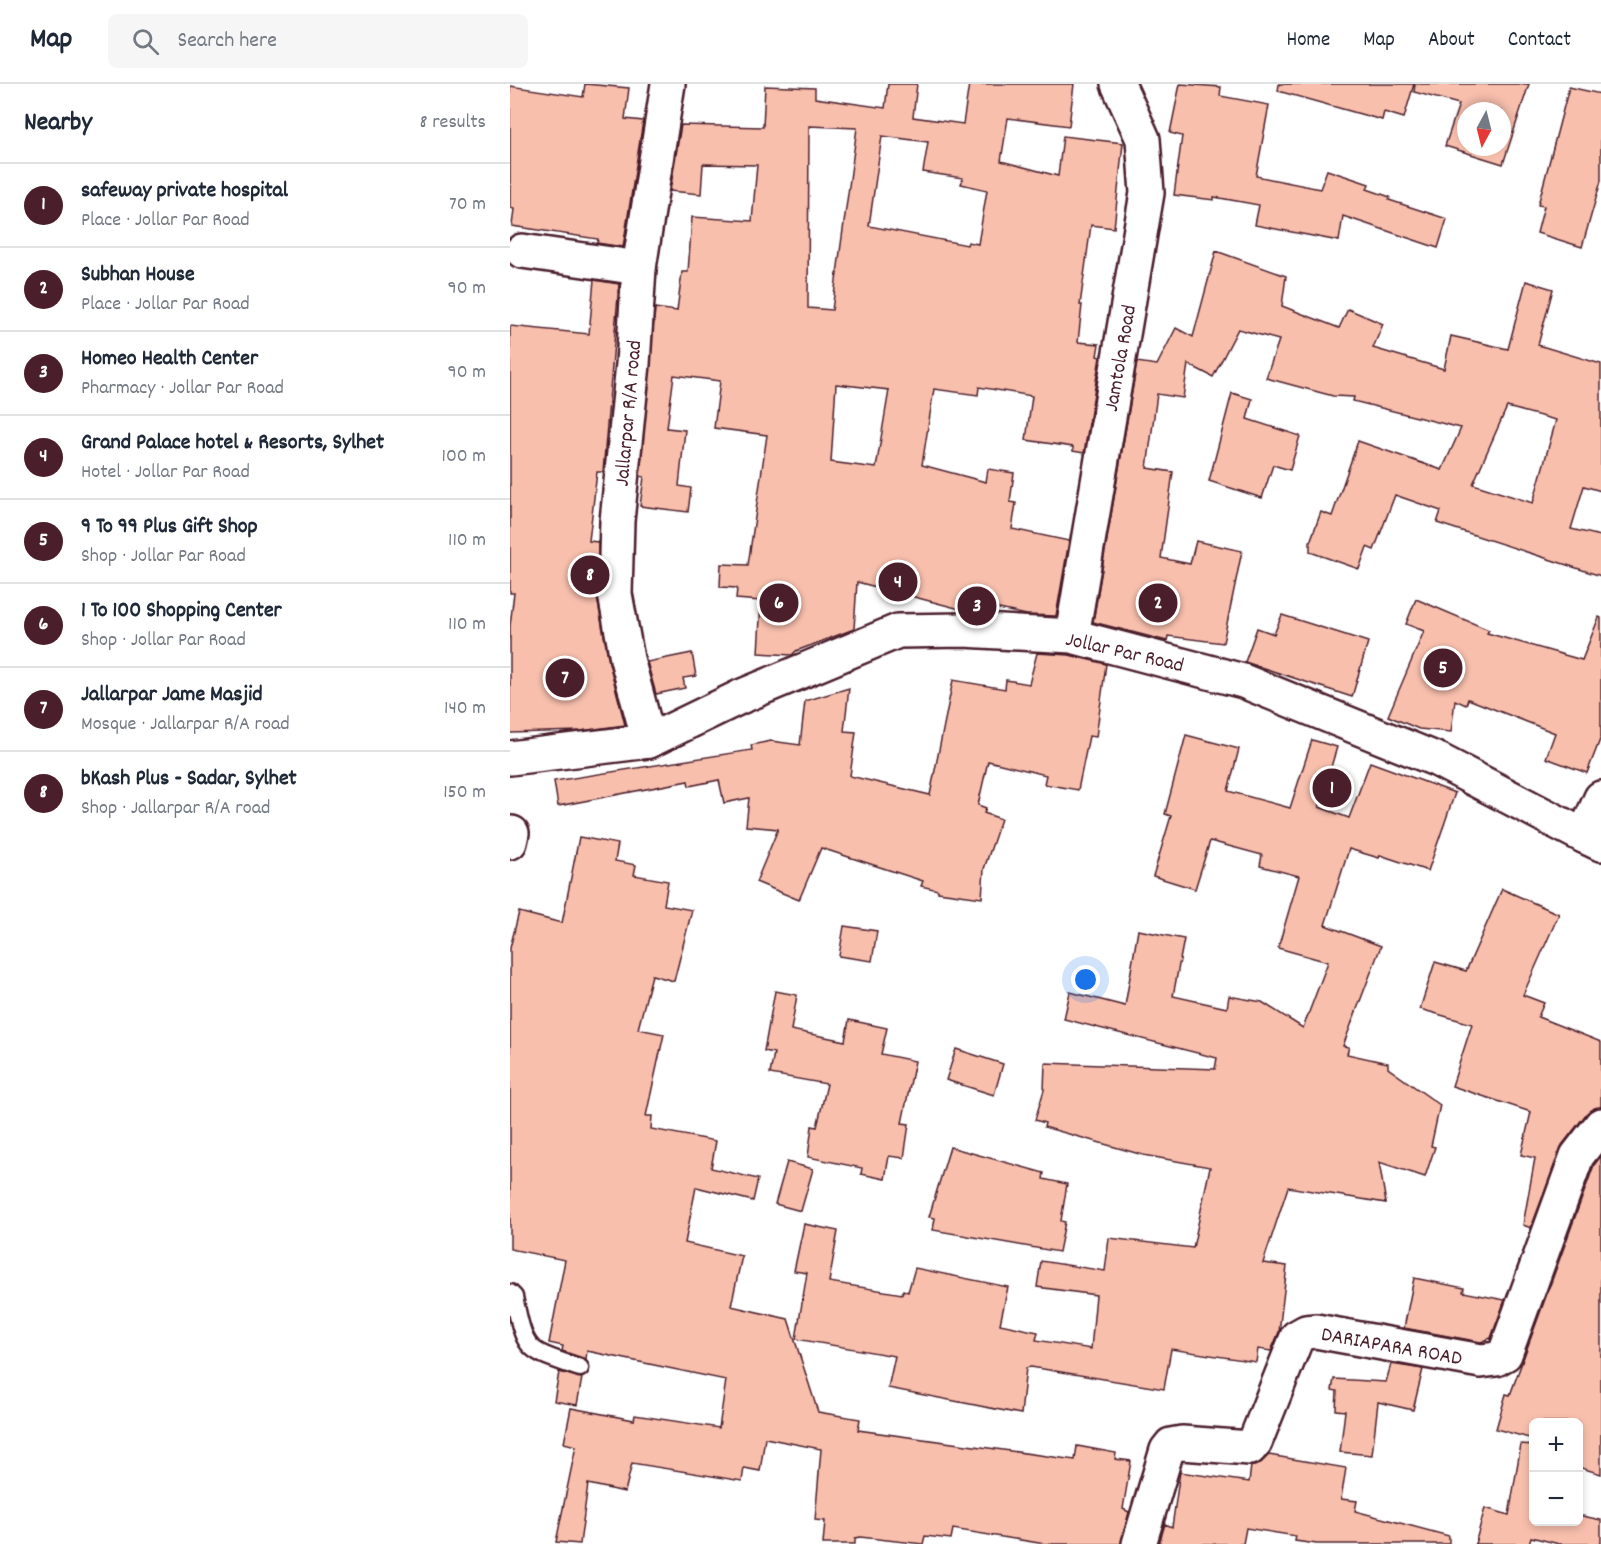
<!DOCTYPE html>
<html lang="en">
<head>
<meta charset="utf-8">
<style>
	:root { --surface:#fff; --page:#f6f6f7; --text:#1f2937; --muted:#747a83; --line:#e0e1e3; --accent:#4a1f2b }
	body { margin:0; font-family:Dekko,sans-serif; background:var(--page); color:var(--text) }
	.controls { position:absolute; right:18px; bottom:18px; display:grid; overflow:hidden; border-radius:9px; box-shadow:0 3px 9px #0003 }
	.controls button { width:54px; height:54px; display:grid; place-items:center; padding:0; border:0; border-bottom:2px solid var(--line); background:var(--surface); color:var(--text); font:30px sans-serif }
	.compass { position:absolute; left:947px; top:18px; width:54px; height:54px; border-radius:50%; background:var(--surface); box-shadow:0 3px 9px #0003; rotate:187deg }
	.you { position:absolute; left:576px; top:896px; width:21px; height:21px; margin:-15px; border:4px solid #fff; border-radius:50%; background:#1a73e8; box-shadow:0 0 0 9px #1a73e833 }
	.badge { display:grid; place-items:center; width:39px; height:39px; border-radius:50%; background:var(--accent); color:#fff; font-size:20px; font-weight:700 }
	.pin { position:absolute; translate:-50% -50%; border:3px solid #fff; box-shadow:0 2px 6px #0006 }
	.list { margin:0; padding:0; list-style:none }
	h2 { display:flex; justify-content:space-between; align-items:center; height:78px; margin:0; padding:0 24px; font-size:26px }
	h2 small { font-size:20px; font-weight:400; color:var(--muted) }
	.list li { display:grid; grid-template-columns:39px 1fr auto; gap:18px; align-items:center; box-sizing:border-box; height:84px; padding:0 24px; border-top:2px solid var(--line) }
	.list b { display:block; font-size:22px; white-space:nowrap }
	.list p { margin:0; font-size:20px; white-space:nowrap; color:var(--muted) }
	.list em { font-size:20px; font-style:normal; color:var(--muted) }
	.icon { flex:none; width:33px; height:33px; fill:none; stroke:currentColor; stroke-width:2; stroke-linecap:round; stroke-linejoin:round }
	.map { position:relative; flex:none; width:1091px; height:1460px; overflow:hidden }
	header { display:flex; align-items:center; gap:36px; box-sizing:border-box; height:84px; padding:0 30px; background:var(--surface); border-bottom:2px solid var(--line) }
	header strong { font-size:28px }
	nav { display:flex; gap:33px; margin-inline-start:auto; font-size:21px }
	.search { width:420px; height:54px; background:var(--page); display:flex; align-items:center; gap:15px; box-sizing:border-box; padding:0 21px; border-radius:9px; color:var(--muted); font-size:22px }
	main { display:flex }
	aside { flex:1; background:var(--surface) }
	.map>svg:first-child { display:block }
	.building { fill:#f8bfad; stroke:#4a1f2b; stroke-width:1.5; fill-rule:evenodd }
	.lines { fill:none; stroke-linecap:round; stroke-linejoin:round }
	.service-casing { stroke:#4a1f2b; stroke-width:21 }
	.minor-casing { stroke:#4a1f2b; stroke-width:38 }
	.tertiary-casing { stroke:#4a1f2b; stroke-width:38 }
	.service { stroke:#fff; stroke-width:16 }
	.minor { stroke:#fff; stroke-width:33 }
	.tertiary { stroke:#fff; stroke-width:33 }
	.labels { text-anchor:middle; stroke-width:4.5; stroke-linejoin:round; paint-order:stroke }
	.street-label { font-size:21px; fill:#4a1f2b; stroke:#fff }
</style>
</head>
<body>
<header>
<strong>Map</strong>
<div class="search"><svg class="icon" aria-label="search" viewBox="0 0 24 24"><circle cx="10" cy="10" r="6"/><path d="M15 15l6 6"/></svg>Search here</div>
<nav><a>Home</a><a>Map</a><a>About</a><a>Contact</a></nav>
</header>
<main>
<aside>
<h2>Nearby<small>8 results</small></h2>
<ul class="list">
<li><span class="badge">1</span><div><b>safeway private hospital</b><p>Place · Jollar Par Road</p></div><em>70 m</em></li>
<li><span class="badge">2</span><div><b>Subhan House</b><p>Place · Jollar Par Road</p></div><em>90 m</em></li>
<li><span class="badge">3</span><div><b>Homeo Health Center</b><p>Pharmacy · Jollar Par Road</p></div><em>90 m</em></li>
<li><span class="badge">4</span><div><b>Grand Palace hotel &amp; Resorts, Sylhet</b><p>Hotel · Jollar Par Road</p></div><em>100 m</em></li>
<li><span class="badge">5</span><div><b>9 To 99 Plus Gift Shop</b><p>Shop · Jollar Par Road</p></div><em>110 m</em></li>
<li><span class="badge">6</span><div><b>1 To 100 Shopping Center</b><p>Shop · Jollar Par Road</p></div><em>110 m</em></li>
<li><span class="badge">7</span><div><b>Jallarpar Jame Masjid</b><p>Mosque · Jallarpar R/A road</p></div><em>140 m</em></li>
<li><span class="badge">8</span><div><b>bKash Plus - Sadar, Sylhet</b><p>Shop · Jallarpar R/A road</p></div><em>150 m</em></li>
</ul>
</aside>
<div class="map">
<svg width="1091" height="1460" viewBox="0 0 1091 1460">
	<rect width="100%" height="100%" fill="#fff"/>
	<filter id="ink" filterUnits="userSpaceOnUse"><feTurbulence type="fractalNoise" baseFrequency=".0167" numOctaves="2"/><feDisplacementMap in="SourceGraphic" scale="12" xChannelSelector="R" yChannelSelector="G"/><feConvolveMatrix kernelMatrix="1 2 1 2 8 2 1 2 1" color-interpolation-filters="sRGB"/></filter>
	<g filter="url(#ink)">
		<g class="building">
			<path d="M 75,0 L 119,4 L 115,35 L 133,37 L 113,163 L 87,159 L 88,155 L 2,142 L 4,125 L 0,124 L 0,2 L 73,13 Z"/>
			<path d="M 378,0 L 407,0 L 403,33 L 453,40 L 459,0 L 564,0 L 559,42 L 498,34 L 491,77 L 548,92 L 553,52 L 613,59 L 604,144 L 581,141 L 570,221 L 572,221 L 568,258 L 589,260 L 587,272 L 590,273 L 574,369 L 563,367 L 563,363 L 516,356 L 522,312 L 469,303 L 468,311 L 424,305 L 412,381 L 476,398 L 478,385 L 504,389 L 500,418 L 506,419 L 502,445 L 559,457 L 546,532 L 517,531 L 484,524 L 484,529 L 449,527 L 450,525 L 347,498 L 344,545 L 286,567 L 282,571 L 248,569 L 251,517 L 226,515 L 227,504 L 210,503 L 211,480 L 238,481 L 257,351 L 204,344 L 210,297 L 164,291 L 157,344 L 175,346 L 169,402 L 181,404 L 178,428 L 130,422 L 134,393 L 130,392 L 145,224 L 167,227 L 172,188 L 178,188 L 182,133 L 242,137 L 247,81 L 193,80 L 191,110 L 160,107 L 171,41 L 253,43 L 255,2 L 305,4 L 305,14 L 375,24 ZM 299,42 L 347,44 L 322,226 L 298,224 ZM 372,52 L 418,58 L 413,88 L 453,94 L 451,100 L 477,106 L 468,160 L 458,158 L 457,161 L 359,142 ZM 326,300 L 379,306 L 366,384 L 321,378 Z"/>
			<path d="M 670,0 L 711,3 L 710,12 L 759,21 L 746,92 L 810,105 L 817,86 L 859,100 L 857,105 L 880,113 L 879,116 L 937,135 L 928,164 L 833,132 L 829,157 L 745,141 L 749,121 L 704,113 L 704,116 L 664,111 L 672,52 L 660,49 Z"/>
			<path d="M 769,0 L 904,0 L 894,34 L 874,28 L 872,36 L 768,7 Z"/>
			<path d="M 905,0 L 1019,0 L 993,80 L 935,62 L 949,20 L 904,8 ZM 956,27 L 992,27 L 992,63 L 956,63 Z"/>
			<path d="M 1059,3 L 1091,10 L 1091,97 L 1072,163 L 1027,149 L 1034,122 L 1028,121 Z"/>
			<path d="M 706,167 L 776,192 L 772,222 L 829,244 L 838,225 L 873,240 L 863,264 L 934,285 L 941,252 L 998,265 L 1016,197 L 1043,205 L 1028,261 L 1091,280 L 1091,407 L 1074,402 L 1061,445 L 1091,452 L 1091,492 L 927,439 L 931,427 L 885,411 L 864,466 L 857,463 L 849,485 L 800,468 L 800,458 L 811,428 L 822,432 L 848,357 L 932,386 L 951,344 L 843,317 L 844,313 L 823,312 L 756,294 L 769,256 L 728,245 L 703,293 L 678,280 L 673,314 L 647,310 L 637,384 L 663,388 L 651,474 L 680,480 L 686,457 L 732,467 L 713,559 L 658,552 L 657,557 L 583,538 L 627,278 L 647,281 L 666,244 L 683,253 ZM 997,323 L 1046,336 L 1023,419 L 963,400 Z"/>
			<path d="M 84,196 L 109,200 L 93,388 L 87,388 L 79,457 L 88,458 L 87,513 L 99,578 L 115,641 L 70,647 L 0,649 L 0,542 L 4,509 L 0,509 L 0,242 L 79,250 Z"/>
			<path d="M 722,309 L 742,315 L 737,335 L 790,352 L 780,386 L 763,381 L 752,414 L 699,397 Z"/>
			<path d="M 906,515 L 979,546 L 977,549 L 1072,576 L 1089,533 L 1091,534 L 1091,653 L 1077,689 L 1036,674 L 1045,649 L 958,615 L 956,621 L 945,616 L 941,648 L 909,645 L 878,632 L 914,547 L 896,540 Z"/>
			<path d="M 772,531 L 858,558 L 842,613 L 735,578 L 747,544 L 764,550 Z"/>
			<path d="M 182,569 L 186,592 L 173,594 L 175,604 L 146,610 L 137,578 Z"/>
			<path d="M 527,569 L 559,571 L 596,580 L 586,653 L 579,652 L 568,706 L 534,700 L 536,691 L 478,677 L 468,721 L 476,724 L 474,729 L 491,735 L 474,785 L 472,814 L 428,808 L 428,806 L 411,802 L 413,797 L 311,764 L 289,816 L 246,798 L 268,745 L 236,742 L 239,714 L 214,719 L 209,696 L 179,702 L 178,697 L 48,722 L 44,697 L 242,666 L 241,661 L 261,657 L 290,661 L 295,617 L 339,604 L 334,647 L 346,648 L 340,692 L 420,711 L 443,596 L 495,605 L 496,596 L 519,600 Z"/>
			<path d="M 676,651 L 729,665 L 718,707 L 780,724 L 802,656 L 827,663 L 809,723 L 839,734 L 860,678 L 945,709 L 918,787 L 870,771 L 869,774 L 839,765 L 815,841 L 871,862 L 833,962 L 839,963 L 837,970 L 878,979 L 878,984 L 930,1021 L 921,1062 L 925,1063 L 915,1093 L 869,1078 L 876,1119 L 778,1103 L 753,1179 L 777,1182 L 769,1248 L 761,1267 L 748,1265 L 746,1278 L 661,1265 L 654,1305 L 521,1283 L 516,1284 L 511,1330 L 378,1304 L 385,1272 L 286,1255 L 297,1189 L 284,1187 L 294,1140 L 328,1147 L 319,1198 L 392,1210 L 393,1206 L 398,1208 L 405,1184 L 498,1203 L 490,1240 L 528,1248 L 526,1256 L 581,1265 L 586,1211 L 527,1203 L 531,1177 L 595,1187 L 599,1154 L 683,1164 L 700,1083 L 633,1071 L 534,1043 L 535,1039 L 525,1036 L 534,1006 L 535,979 L 705,985 L 707,974 L 554,935 L 560,908 L 615,922 L 628,846 L 674,855 L 663,912 L 717,924 L 719,912 L 752,918 L 793,944 L 818,878 L 768,864 L 789,792 L 750,782 L 752,771 L 700,757 L 685,805 L 643,792 L 661,732 L 655,730 Z"/>
			<path d="M 69,753 L 108,760 L 105,777 L 126,781 L 124,791 L 158,797 L 154,821 L 182,826 L 164,897 L 142,891 L 128,945 L 154,950 L 136,1032 L 142,1032 L 141,1045 L 206,1057 L 201,1084 L 248,1095 L 243,1117 L 186,1103 L 175,1159 L 232,1172 L 221,1222 L 278,1235 L 308,1328 L 350,1335 L 348,1346 L 565,1376 L 567,1362 L 606,1369 L 605,1375 L 621,1377 L 613,1425 L 619,1428 L 611,1460 L 535,1460 L 443,1445 L 441,1455 L 415,1452 L 413,1460 L 350,1453 L 345,1454 L 345,1460 L 313,1460 L 315,1437 L 305,1436 L 311,1365 L 255,1354 L 250,1387 L 234,1384 L 232,1397 L 122,1379 L 115,1408 L 78,1400 L 70,1460 L 46,1458 L 66,1362 L 54,1359 L 61,1324 L 124,1336 L 125,1331 L 209,1344 L 216,1296 L 77,1267 L 76,1275 L 52,1267 L 53,1262 L 39,1259 L 55,1176 L 0,1165 L 0,864 L 9,828 L 52,839 Z"/>
			<path d="M 992,805 L 1049,830 L 1013,911 L 1034,919 L 1028,933 L 1091,958 L 1091,1023 L 1077,1029 L 1052,1061 L 1021,1144 L 1013,1141 L 1025,1074 L 1011,1071 L 1021,1028 L 942,1002 L 962,940 L 910,925 L 925,878 L 956,887 Z"/>
			<path d="M 334,842 L 367,847 L 362,877 L 329,872 Z"/>
			<path d="M 265,907 L 287,911 L 281,946 L 335,957 L 339,936 L 377,944 L 371,970 L 405,977 L 392,1039 L 399,1040 L 394,1074 L 379,1072 L 375,1095 L 351,1090 L 352,1084 L 298,1073 L 302,1042 L 307,1043 L 317,1000 L 260,990 L 264,969 L 254,967 Z"/>
			<path d="M 446,965 L 493,980 L 484,1011 L 436,996 Z"/>
			<path d="M 440,1063 L 534,1089 L 533,1095 L 557,1100 L 551,1137 L 555,1138 L 549,1168 L 423,1146 L 425,1134 L 419,1133 Z"/>
			<path d="M 1091,1072 L 1091,1390 L 1068,1383 L 1068,1338 L 1023,1338 L 1023,1355 L 986,1345 L 996,1310 L 1000,1311 L 1084,1081 Z"/>
			<path d="M 277,1078 L 303,1085 L 291,1127 L 265,1120 Z"/>
			<path d="M 904,1194 L 954,1204 L 953,1208 L 995,1216 L 981,1254 L 971,1258 L 894,1244 Z"/>
			<path d="M 881,1280 L 913,1285 L 903,1326 L 868,1318 L 862,1371 L 830,1368 L 835,1327 L 826,1326 L 827,1307 L 822,1306 L 824,1295 L 876,1298 Z"/>
			<path d="M 49,1288 L 72,1294 L 67,1321 L 44,1317 Z"/>
			<path d="M 1011,1360 L 1023,1361 L 1023,1437 L 1068,1437 L 1068,1431 L 1091,1436 L 1091,1460 L 1049,1460 L 1021,1453 L 1019,1460 L 965,1460 L 975,1424 L 999,1431 Z"/>
			<path d="M 759,1371 L 836,1384 L 831,1415 L 847,1417 L 845,1427 L 939,1452 L 939,1460 L 807,1460 L 785,1457 L 786,1452 L 736,1444 L 733,1460 L 649,1460 L 655,1440 L 662,1443 L 670,1388 L 739,1398 L 741,1382 L 748,1381 Z"/>
		</g>
		<g class="lines">
			<g class="service-casing">
				<path id="service" d="M 0,1209 L 4,1213 C 16,1270 16,1265 70,1284"/>
			</g>
			<g class="minor-casing">
				<g id="minor">
					<path d="M 12,167 L 129,184"/>
					<path d="M 562,552 L 637,109 L 633,55 L 608,0"/>
					<path d="M 139,657 L 117,575 L 105,510 L 107,437 L 123,280 L 129,184 L 158,0"/>
					<path d="M 0,674 L 139,657 L 230,613 L 388,547 L 454,546 L 562,552 L 733,597 L 928,676 L 1074,752"/>
					<path d="M 0,758 L 2,749"/>
					<path d="M 629,1460 L 657,1366 L 661,1361 L 672,1359 L 740,1364 L 745,1358 L 787,1253 L 796,1248 L 806,1247 L 971,1277 L 986,1275 L 995,1270 L 1067,1072 L 1091,1041"/>
				</g>
			</g>
			<g class="tertiary-casing">
				<path id="tertiary" d="M 1091,714 L 1074,752 L 1091,760"/>
			</g>
			<use href="#service" class="service"/>
			<use href="#minor" class="minor"/>
			<use href="#tertiary" class="tertiary"/>
		</g>
	</g>
	<g class="labels">
		<g class="street-label">
			<text transform="translate(609 274) rotate(-80)" y="7">Jamtola Road</text>
			<text transform="translate(117 329) rotate(-85)" y="7">Jallarpar R/A road</text>
			<text transform="translate(615 567) rotate(13)" y="7">Jollar Par Road</text>
			<text transform="translate(882 1261) rotate(10)" y="7">DARIAPARA ROAD</text>
		</g>
	</g>
</svg>
<div class="controls">
<button>+</button>
<button>−</button>
</div>
<svg class="compass" viewBox="-18 -18 36 36"><path d="M0-13l5 13h-10z" fill="#e53935"/><path d="M0 13l5-13h-10z" fill="#747a83"/></svg>
<div class="you"></div>
<div class="pin badge" style="left:822px;top:704px">1</div>
<div class="pin badge" style="left:648px;top:519px">2</div>
<div class="pin badge" style="left:467px;top:522px">3</div>
<div class="pin badge" style="left:388px;top:498px">4</div>
<div class="pin badge" style="left:933px;top:584px">5</div>
<div class="pin badge" style="left:269px;top:519px">6</div>
<div class="pin badge" style="left:55px;top:594px">7</div>
<div class="pin badge" style="left:80px;top:491px">8</div>
</div>
</main>
</body>
</html>
